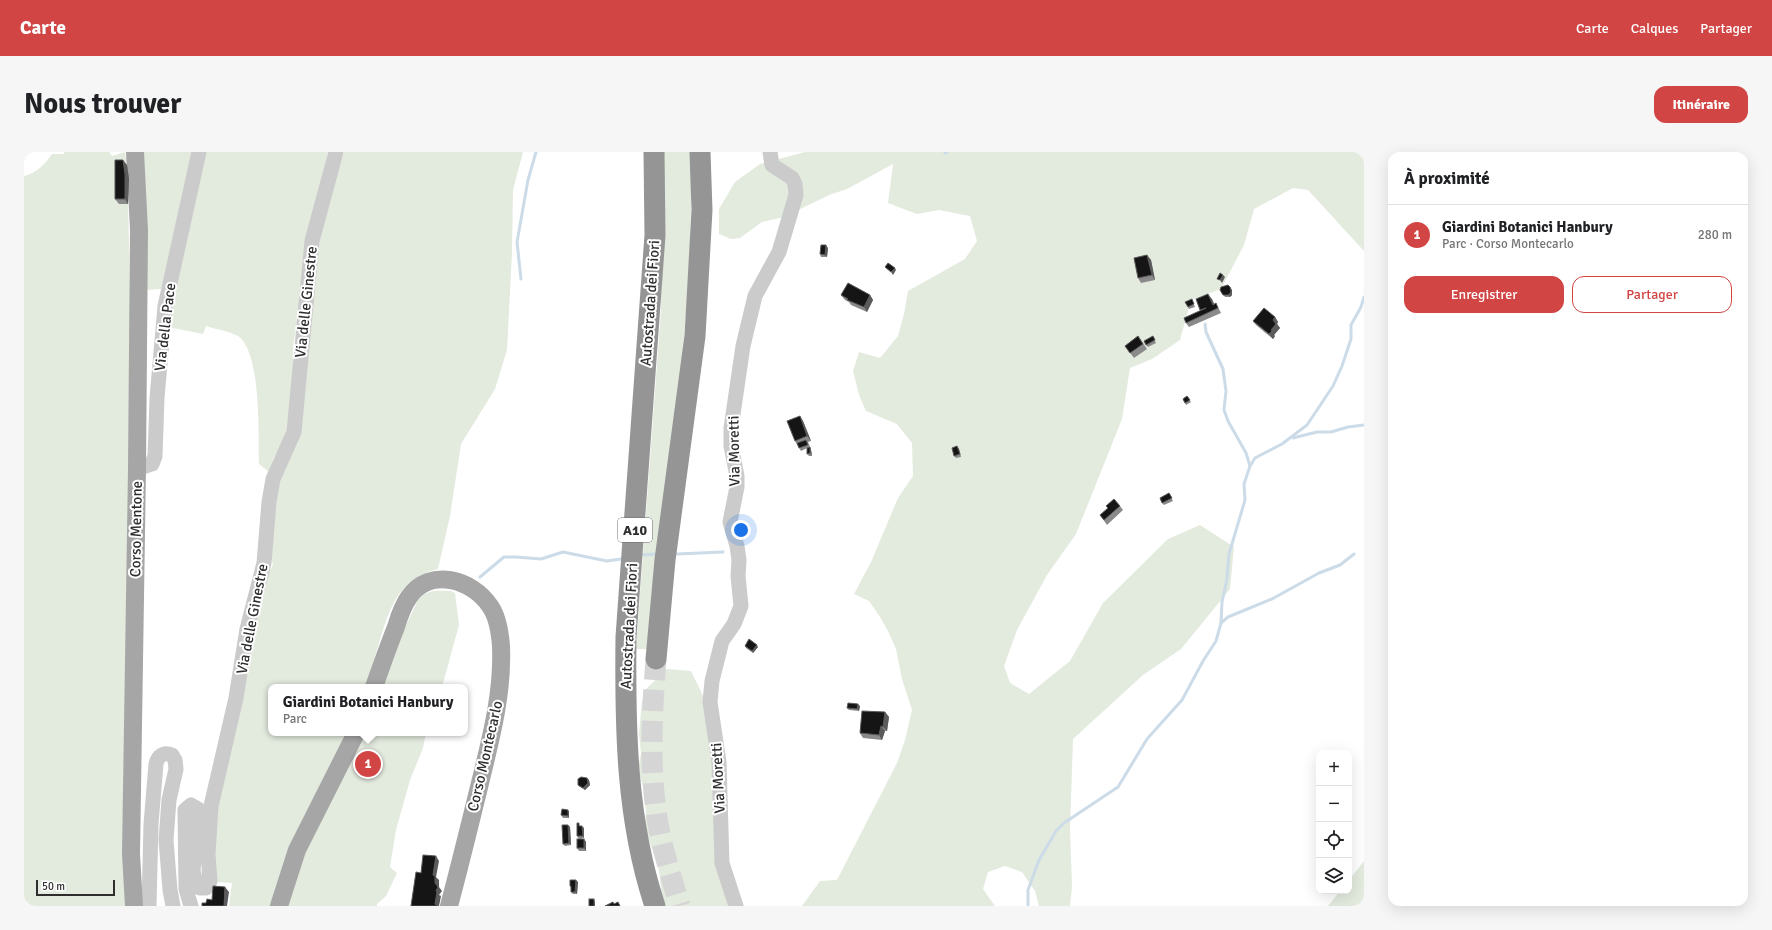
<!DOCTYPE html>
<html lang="fr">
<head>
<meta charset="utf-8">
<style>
	:root { --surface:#fff; --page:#f6f6f6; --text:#202124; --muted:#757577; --line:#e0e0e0; --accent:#d14544 }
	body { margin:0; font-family:Signika,sans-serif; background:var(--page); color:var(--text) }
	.controls { position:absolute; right:12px; bottom:12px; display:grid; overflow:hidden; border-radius:8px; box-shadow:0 4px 16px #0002 }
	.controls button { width:36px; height:36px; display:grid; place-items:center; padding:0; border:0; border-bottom:1px solid var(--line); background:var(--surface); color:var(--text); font:20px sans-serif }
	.scale { position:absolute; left:12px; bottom:10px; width:79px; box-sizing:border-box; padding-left:4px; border:2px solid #2e2e2e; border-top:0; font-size:11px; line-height:14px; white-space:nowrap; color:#2e2e2e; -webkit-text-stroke:3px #fff; paint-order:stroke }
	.you { position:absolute; left:717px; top:378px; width:14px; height:14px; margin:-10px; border:3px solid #fff; border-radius:50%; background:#1a73e8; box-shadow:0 0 0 6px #1a73e833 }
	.badge { display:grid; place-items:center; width:26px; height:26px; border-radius:50%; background:var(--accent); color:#fff; font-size:13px; font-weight:700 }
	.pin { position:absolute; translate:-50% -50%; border:2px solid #fff; box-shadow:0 1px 4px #0006 }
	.popup { position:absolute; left:244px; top:532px; width:200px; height:52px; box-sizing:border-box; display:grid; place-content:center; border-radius:8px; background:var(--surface); filter:drop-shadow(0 1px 3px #0005); font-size:13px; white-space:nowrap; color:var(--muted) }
	.popup b { font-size:15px; color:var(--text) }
	.popup::after { content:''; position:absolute; left:50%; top:100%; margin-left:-8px; border:8px solid transparent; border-top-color:var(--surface) }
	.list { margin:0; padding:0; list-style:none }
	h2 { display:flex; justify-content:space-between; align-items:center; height:52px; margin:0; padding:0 16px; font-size:17px }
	h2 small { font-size:13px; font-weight:400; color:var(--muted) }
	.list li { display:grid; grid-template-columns:26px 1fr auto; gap:12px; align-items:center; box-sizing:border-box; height:60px; padding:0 16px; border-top:1px solid var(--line) }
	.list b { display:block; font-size:15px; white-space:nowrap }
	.list p { margin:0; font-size:13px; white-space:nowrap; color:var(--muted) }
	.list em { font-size:13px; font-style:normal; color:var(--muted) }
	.actions { display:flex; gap:8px; padding:12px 16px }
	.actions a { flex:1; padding:9px 0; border:1px solid var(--accent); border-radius:12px; text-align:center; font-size:14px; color:var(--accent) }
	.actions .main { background:var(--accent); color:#fff }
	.icon { flex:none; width:22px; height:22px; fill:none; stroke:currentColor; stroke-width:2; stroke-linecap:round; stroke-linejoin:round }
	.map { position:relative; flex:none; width:1340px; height:754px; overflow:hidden; border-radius:12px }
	header { display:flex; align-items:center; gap:24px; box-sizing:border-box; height:56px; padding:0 20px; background:var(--accent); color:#fff }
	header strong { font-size:19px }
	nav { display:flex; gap:22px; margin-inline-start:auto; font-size:14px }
	.intro { display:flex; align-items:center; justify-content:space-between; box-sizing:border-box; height:96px; padding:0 24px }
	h1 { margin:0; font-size:28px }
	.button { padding:10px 18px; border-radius:12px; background:var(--accent); color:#fff; font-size:14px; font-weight:700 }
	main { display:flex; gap:24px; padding:0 24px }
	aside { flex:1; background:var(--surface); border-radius:12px; box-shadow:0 4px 16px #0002 }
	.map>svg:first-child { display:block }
	.green { fill:#e3eade }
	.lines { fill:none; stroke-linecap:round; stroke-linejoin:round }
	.stream { stroke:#ccdbe8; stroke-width:3 }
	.highway-tunnel { stroke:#d5d5d5; stroke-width:21; stroke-dasharray:21 10; stroke-linecap:butt }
	.minor { stroke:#cbcbcb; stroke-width:15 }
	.major { stroke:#a6a6a6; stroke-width:18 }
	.highway { stroke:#959595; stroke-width:21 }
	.wall { fill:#8a8a8a }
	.shaded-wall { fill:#5b5b5b }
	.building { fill:#151515; stroke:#5b5b5b }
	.labels { text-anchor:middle; stroke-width:4; stroke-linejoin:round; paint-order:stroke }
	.shield { fill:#fff; stroke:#6d6d6d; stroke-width:1 }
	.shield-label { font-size:14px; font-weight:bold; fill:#2e2e2e }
	.street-label { font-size:15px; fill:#2e2e2e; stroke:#fff }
</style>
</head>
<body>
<header>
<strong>Carte</strong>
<nav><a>Carte</a><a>Calques</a><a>Partager</a></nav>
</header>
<div class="intro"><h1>Nous trouver</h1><a class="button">Itinéraire</a></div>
<main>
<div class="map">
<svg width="1340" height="754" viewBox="0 0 1340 754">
	<rect width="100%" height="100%" fill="#fff"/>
	<g class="green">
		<path d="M 41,0 L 85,0 L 88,4 L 101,0 L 105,26 L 95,52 L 104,52 C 110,266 103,481 99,695 L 102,754 L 0,754 L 0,24 C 13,21 20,13 28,2 L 39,2 Z"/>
		<path d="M 116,0 L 169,0 L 137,137 L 121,138 Z"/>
		<path d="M 181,0 L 304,0 L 288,67 L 279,137 L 269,194 L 269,251 L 262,288 L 250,305 L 245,320 L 235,312 C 234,284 238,201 214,184 C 205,179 191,177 182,174 L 179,182 L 144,175 Z"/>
		<path d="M 320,0 L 499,0 L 489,38 L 488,100 L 483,198 L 471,237 L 437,292 L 426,364 L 414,417 C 374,427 366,455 355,491 C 351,506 346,520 342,535 L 247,535 L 247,581 L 402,581 L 399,596 L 386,628 L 372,678 L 366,715 L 373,721 L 362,744 L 353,752 L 353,754 L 205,754 L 208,731 L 192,730 L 190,665 L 243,420 L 247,417 L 249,412 L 245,402 L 248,355 L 281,205 L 297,76 Z"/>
		<path d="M 639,0 L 667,0 C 670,166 644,332 625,497 L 612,497 L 637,158 Z"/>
		<path d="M 781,0 L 1340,0 L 1340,99 L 1284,38 L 1269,36 L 1230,57 L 1220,93 L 1197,137 L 1167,148 L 1156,188 L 1128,207 L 1106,216 L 1098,267 L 1052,382 L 1023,423 L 993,478 L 980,514 L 986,531 L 1005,542 L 1046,509 L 1079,451 L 1144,387 L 1176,373 L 1210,395 L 1206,437 L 1157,497 L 1119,523 L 1049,587 L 1046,677 L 1048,735 L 1046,754 L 1015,754 L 1011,739 L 998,720 L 981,714 L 964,720 L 959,737 L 971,754 L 778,754 L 796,729 L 813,728 L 873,611 L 881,588 L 888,558 L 878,527 L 872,497 L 864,479 L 856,465 L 845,449 L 830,442 L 847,410 L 874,346 L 889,324 L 888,291 L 873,272 L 842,259 L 835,243 L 829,219 L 835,200 L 856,206 L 874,184 L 880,162 L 884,139 L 941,107 L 953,89 L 946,64 L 915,58 L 893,62 L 864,51 L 869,12 L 823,37 L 805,43 L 760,65 L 738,70 L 716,86 L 707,87 L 695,82 L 695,57 L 711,30 L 736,12 Z"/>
		<path d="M 427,439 L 431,441 L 435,473 L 418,535 L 353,535 L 394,448 C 404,437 413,439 427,439 Z"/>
		<path d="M 643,517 L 667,519 L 683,552 L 708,754 L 642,754 L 637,738 L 635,718 L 621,676 L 622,660 L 620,638 L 614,617 L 617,601 L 615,582 L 618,549 L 621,538 Z"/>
		<path d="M 1340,709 L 1340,754 L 1304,754 L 1316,739 L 1325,739 L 1325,728 Z"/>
	</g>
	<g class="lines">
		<g class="stream">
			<path d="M 921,1 L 923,0"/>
			<path d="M 497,127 L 493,90 L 504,28 L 512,0"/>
			<path d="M 1181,172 L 1182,180 L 1199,217 L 1202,239 L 1200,258 L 1204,269 L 1222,301 L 1226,314"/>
			<path d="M 1269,286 L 1293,280 L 1307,280 L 1324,275 L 1340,273"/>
			<path d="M 653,402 L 699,400"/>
			<path d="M 617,403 L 633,402"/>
			<path d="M 456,425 L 480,405 L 492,405 L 517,407 L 539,400 L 583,409 L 597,407"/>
			<path d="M 1197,471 L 1204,465 L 1248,447 L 1295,421 L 1316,413 L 1330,402"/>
			<path d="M 1004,754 L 1004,738 L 1015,708 L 1032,679 L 1040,671 L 1094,635 L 1123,587 L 1158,548 L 1179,509 L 1192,489 L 1197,471 L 1198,450 L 1203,427 L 1205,402 L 1221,348 L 1220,332 L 1226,314 L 1231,306 L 1258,292 L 1283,273 L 1309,234 L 1318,214 L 1327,187 L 1327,173 L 1337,155 L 1340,145"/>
		</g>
		<path class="highway-tunnel" d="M 632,507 C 628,560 625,614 633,666 C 638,696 647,725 656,754"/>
		<g class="minor">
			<path d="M 113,317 L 128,312 L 131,304 L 133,246 L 141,154 L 175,0"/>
			<path d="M 125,754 L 127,672 L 132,612 C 134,603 140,600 148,603 L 151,608 L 152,617 L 145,648 L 142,688 L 146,738 L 149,754"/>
			<path d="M 167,754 L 162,737 L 161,658 L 167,653 L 174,657 L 169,719 L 173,734 L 176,736 L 182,736 L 186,729 L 184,702 L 187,654 L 212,546 L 223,477 L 240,411 L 245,350 L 249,327 L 270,280 L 288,89 L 312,0"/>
			<path d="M 712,754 L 698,711 L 695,610 L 686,550 L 688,529 L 698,489 L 710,472 L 717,454 L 714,424 L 715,408 L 713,394 L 706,370 L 713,335 L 713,324 L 707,294 L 707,276 L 719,194 L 731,144 L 755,100 L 772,43 L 771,32 L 768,26 L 748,13 L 746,0"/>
		</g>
		<g class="major">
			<path d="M 350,535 C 357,515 364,495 372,475 C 375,465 379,453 385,445 C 406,415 448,427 466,454 C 474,465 476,481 477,494 C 479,541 467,586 456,631 C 446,672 436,713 425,754"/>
			<path d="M 110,754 L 107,702 L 113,317 L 115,78 L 111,0"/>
			<path d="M 255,754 L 273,698 L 332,581"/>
		</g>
		<g class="highway">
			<path d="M 630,0 L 631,83 L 602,485 C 601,576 602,667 631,754"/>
			<path d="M 632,507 L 641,408 L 671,184 L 678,58 L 676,0"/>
		</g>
	</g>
	<g class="wall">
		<path d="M 103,13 L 105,27 L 104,52 L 95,52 L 91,47 Z"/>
		<path d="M 804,96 L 803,105 L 797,105 L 796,102 Z"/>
		<path d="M 1123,103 L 1127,108 L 1131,128 L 1117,131 L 1114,126 Z"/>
		<path d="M 1206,135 L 1208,138 L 1208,143 L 1206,145 L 1201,145 L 1196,138 Z"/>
		<path d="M 817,143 L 846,143 L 849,148 L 843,160 L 827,153 L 825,150 L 821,148 Z"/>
		<path d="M 1172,147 L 1188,147 L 1190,152 L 1192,151 L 1197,161 L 1165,175 L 1162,171 L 1177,158 Z"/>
		<path d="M 1169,150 L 1171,155 L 1165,157 L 1164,155 Z"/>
		<path d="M 1251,165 L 1254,170 L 1253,172 L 1256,176 L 1250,183 L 1251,184 L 1249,187 L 1232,173 L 1229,169 Z"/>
		<path d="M 1114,184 L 1123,197 L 1110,206 L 1101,194 Z"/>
		<path d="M 1129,184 L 1132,191 L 1124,195 L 1122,193 Z"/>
		<path d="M 1163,244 L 1167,250 L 1162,253 L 1159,247 Z"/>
		<path d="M 776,264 L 779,269 L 787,289 L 784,290 L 786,295 L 787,298 L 788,304 L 785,304 L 783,302 L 783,296 L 777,299 L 771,289 Z"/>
		<path d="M 933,294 L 935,297 L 937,305 L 932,306 L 930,304 Z"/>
		<path d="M 1145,341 L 1149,349 L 1140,353 L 1138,351 Z"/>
		<path d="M 1096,354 L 1099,358 L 1083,373 L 1076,363 Z"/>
		<path d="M 721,494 L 734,495 L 729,501 L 722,496 Z"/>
		<path d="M 836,554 L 835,559 L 825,558 L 823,556 Z"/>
		<path d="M 861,560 L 865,565 L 863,579 L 861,579 L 858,588 L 839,586 L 836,581 Z"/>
		<path d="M 563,626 L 565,628 L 566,633 L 561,638 L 556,635 L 554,633 Z"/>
		<path d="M 544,658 L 545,660 L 545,666 L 539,666 L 537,663 Z"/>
		<path d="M 544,673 L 546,675 L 547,693 L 541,694 L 539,692 Z"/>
		<path d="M 560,676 L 560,686 L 555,687 L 553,684 Z"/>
		<path d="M 560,687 L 562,690 L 562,699 L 555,699 L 553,696 Z"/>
		<path d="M 554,730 L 553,742 L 549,742 L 547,740 L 547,736 L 546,734 Z"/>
	</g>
	<g class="shaded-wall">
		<path d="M 99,8 L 103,13 L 105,27 L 104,52 L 101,47 Z"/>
		<path d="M 802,93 L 804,96 L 803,105 L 801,103 Z"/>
		<path d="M 1123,103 L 1127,108 L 1131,128 L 1128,123 Z"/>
		<path d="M 871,116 L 872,118 L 869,123 L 867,120 Z"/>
		<path d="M 1199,123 L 1201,125 L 1198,131 L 1196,128 Z"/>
		<path d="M 1206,135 L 1208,138 L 1208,143 L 1206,145 L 1204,143 Z"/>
		<path d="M 1184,142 L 1188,147 L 1192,157 L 1189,153 Z"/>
		<path d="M 846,143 L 849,148 L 843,160 L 840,155 Z"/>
		<path d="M 1251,165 L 1254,170 L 1253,172 L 1256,176 L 1250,183 L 1251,184 L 1249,187 L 1245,182 L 1249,168 Z"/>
		<path d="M 776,264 L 779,269 L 787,289 L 783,284 Z"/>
		<path d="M 933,294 L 935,297 L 937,305 L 936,302 Z"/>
		<path d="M 786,295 L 787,298 L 788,304 L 786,301 Z"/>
		<path d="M 733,493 L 734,495 L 729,501 L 728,499 Z"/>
		<path d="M 834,552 L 836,554 L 835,559 L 833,557 Z"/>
		<path d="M 861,560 L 865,565 L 863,579 L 859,575 Z"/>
		<path d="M 857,574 L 861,579 L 858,588 L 855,583 Z"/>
		<path d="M 563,626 L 565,628 L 566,633 L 561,638 L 559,636 Z"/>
		<path d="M 544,658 L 545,660 L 545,666 L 544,664 Z"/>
		<path d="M 544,673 L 546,675 L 547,693 L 545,691 Z"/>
		<path d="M 558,674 L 560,676 L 560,686 L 559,684 Z"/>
		<path d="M 560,687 L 562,690 L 562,699 L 560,696 Z"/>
		<path d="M 412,704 L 415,709 L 412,725 L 415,728 L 415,735 L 418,739 L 415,743 L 417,744 L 415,754 L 412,754 L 411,752 L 412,739 L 411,731 L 409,723 Z"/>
		<path d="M 552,728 L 554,730 L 553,742 L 551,740 Z"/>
		<path d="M 201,735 L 205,740 L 203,754 L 200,754 Z"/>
		<path d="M 570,747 L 571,750 L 571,754 L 570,754 Z"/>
	</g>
	<g class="building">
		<path d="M 91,8 L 99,8 L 101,22 L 101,47 L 91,47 Z"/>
		<path d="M 797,93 L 802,93 L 801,103 L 796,102 Z"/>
		<path d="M 1123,103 L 1128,123 L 1114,126 L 1110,106 Z"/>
		<path d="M 864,111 L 871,116 L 867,120 L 861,115 Z"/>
		<path d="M 1196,121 L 1199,123 L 1196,128 L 1193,127 Z"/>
		<path d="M 824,131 L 846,143 L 840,155 L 823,148 L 824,147 L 817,143 Z"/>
		<path d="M 1204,133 L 1206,135 L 1207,140 L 1204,143 L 1199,143 L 1196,138 L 1197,135 Z"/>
		<path d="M 1184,142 L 1189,153 L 1192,151 L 1194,156 L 1162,171 L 1160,166 L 1182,156 L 1176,158 L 1172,147 Z"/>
		<path d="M 1168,147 L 1170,152 L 1164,155 L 1161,150 Z"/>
		<path d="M 1240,156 L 1251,165 L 1249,168 L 1252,172 L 1247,178 L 1248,179 L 1245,182 L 1229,169 Z"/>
		<path d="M 1114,184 L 1119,192 L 1106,201 L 1101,194 Z"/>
		<path d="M 1129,184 L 1131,188 L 1122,193 L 1120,189 Z"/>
		<path d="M 1163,244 L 1166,248 L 1161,251 L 1159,247 Z"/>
		<path d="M 776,264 L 783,284 L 771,289 L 763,269 Z"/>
		<path d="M 782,288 L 784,293 L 775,296 L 773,291 Z"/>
		<path d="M 933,294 L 936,302 L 930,304 L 928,296 Z"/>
		<path d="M 786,295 L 786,301 L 783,302 L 783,296 Z"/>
		<path d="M 1145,341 L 1148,346 L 1138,351 L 1136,346 Z"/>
		<path d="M 1090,347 L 1096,354 L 1080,368 L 1076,363 L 1084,356 L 1082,354 Z"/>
		<path d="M 725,487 L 733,493 L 728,499 L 721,494 Z"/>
		<path d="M 824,551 L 834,552 L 833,557 L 823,556 Z"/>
		<path d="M 838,559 L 861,560 L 859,575 L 857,574 L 855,583 L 836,581 Z"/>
		<path d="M 557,625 L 563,626 L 564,631 L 559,636 L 554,633 L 554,627 Z"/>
		<path d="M 538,657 L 544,658 L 544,664 L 537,663 Z"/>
		<path d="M 553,671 L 555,671 L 555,674 L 558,674 L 559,684 L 553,684 Z"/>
		<path d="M 538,673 L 544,673 L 545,691 L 539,692 Z"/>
		<rect x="553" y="687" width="7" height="9"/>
		<path d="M 399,703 L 412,704 L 409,723 L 411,724 L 411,731 L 414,735 L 412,739 L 413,740 L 411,752 L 413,753 L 412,754 L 387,754 L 392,720 L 397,721 Z"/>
		<path d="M 546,728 L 552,728 L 551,740 L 547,740 L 547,734 L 546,734 Z"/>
		<path d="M 189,734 L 201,735 L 200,754 L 178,754 L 178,751 L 182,751 L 183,747 L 188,748 Z"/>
		<rect x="565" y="747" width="5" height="7"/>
		<path d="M 589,750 L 590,752 L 594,750 L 596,754 L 581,754 Z"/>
	</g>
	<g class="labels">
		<rect class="shield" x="594" y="366" width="34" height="24" rx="3"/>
		<g class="shield-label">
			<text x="611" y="383">A10</text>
		</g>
		<g class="street-label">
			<text transform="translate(282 150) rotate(-84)" y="5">Via delle Ginestre</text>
			<text transform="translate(626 151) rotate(-86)" y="5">Autostrada dei Fiori</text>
			<text transform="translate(141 175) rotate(-83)" y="5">Via della Pace</text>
			<text transform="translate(710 299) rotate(-91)" y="5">Via Moretti</text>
			<text transform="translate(112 377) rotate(-89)" y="5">Corso Mentone</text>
			<text transform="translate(228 467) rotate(-79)" y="5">Via delle Ginestre</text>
			<text transform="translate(605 474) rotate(-87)" y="5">Autostrada dei Fiori</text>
			<text transform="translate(461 604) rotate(-77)" y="5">Corso Montecarlo</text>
			<text transform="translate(694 626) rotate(-93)" y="5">Via Moretti</text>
		</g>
	</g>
</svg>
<div class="controls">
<button>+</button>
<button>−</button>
<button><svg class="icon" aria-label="locate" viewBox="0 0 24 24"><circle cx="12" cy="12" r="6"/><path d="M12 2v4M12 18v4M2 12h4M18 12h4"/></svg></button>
<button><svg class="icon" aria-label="layers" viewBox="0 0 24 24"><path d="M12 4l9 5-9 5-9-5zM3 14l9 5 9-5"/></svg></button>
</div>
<div class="scale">50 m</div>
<div class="you"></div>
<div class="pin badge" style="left:344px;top:612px">1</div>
<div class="popup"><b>Giardini Botanici Hanbury</b>Parc</div>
</div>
<aside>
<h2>À proximité<small></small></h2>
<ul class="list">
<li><span class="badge">1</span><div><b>Giardini Botanici Hanbury</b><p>Parc · Corso Montecarlo</p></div><em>280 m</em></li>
</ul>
<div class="actions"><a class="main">Enregistrer</a><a>Partager</a></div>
</aside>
</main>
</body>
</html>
